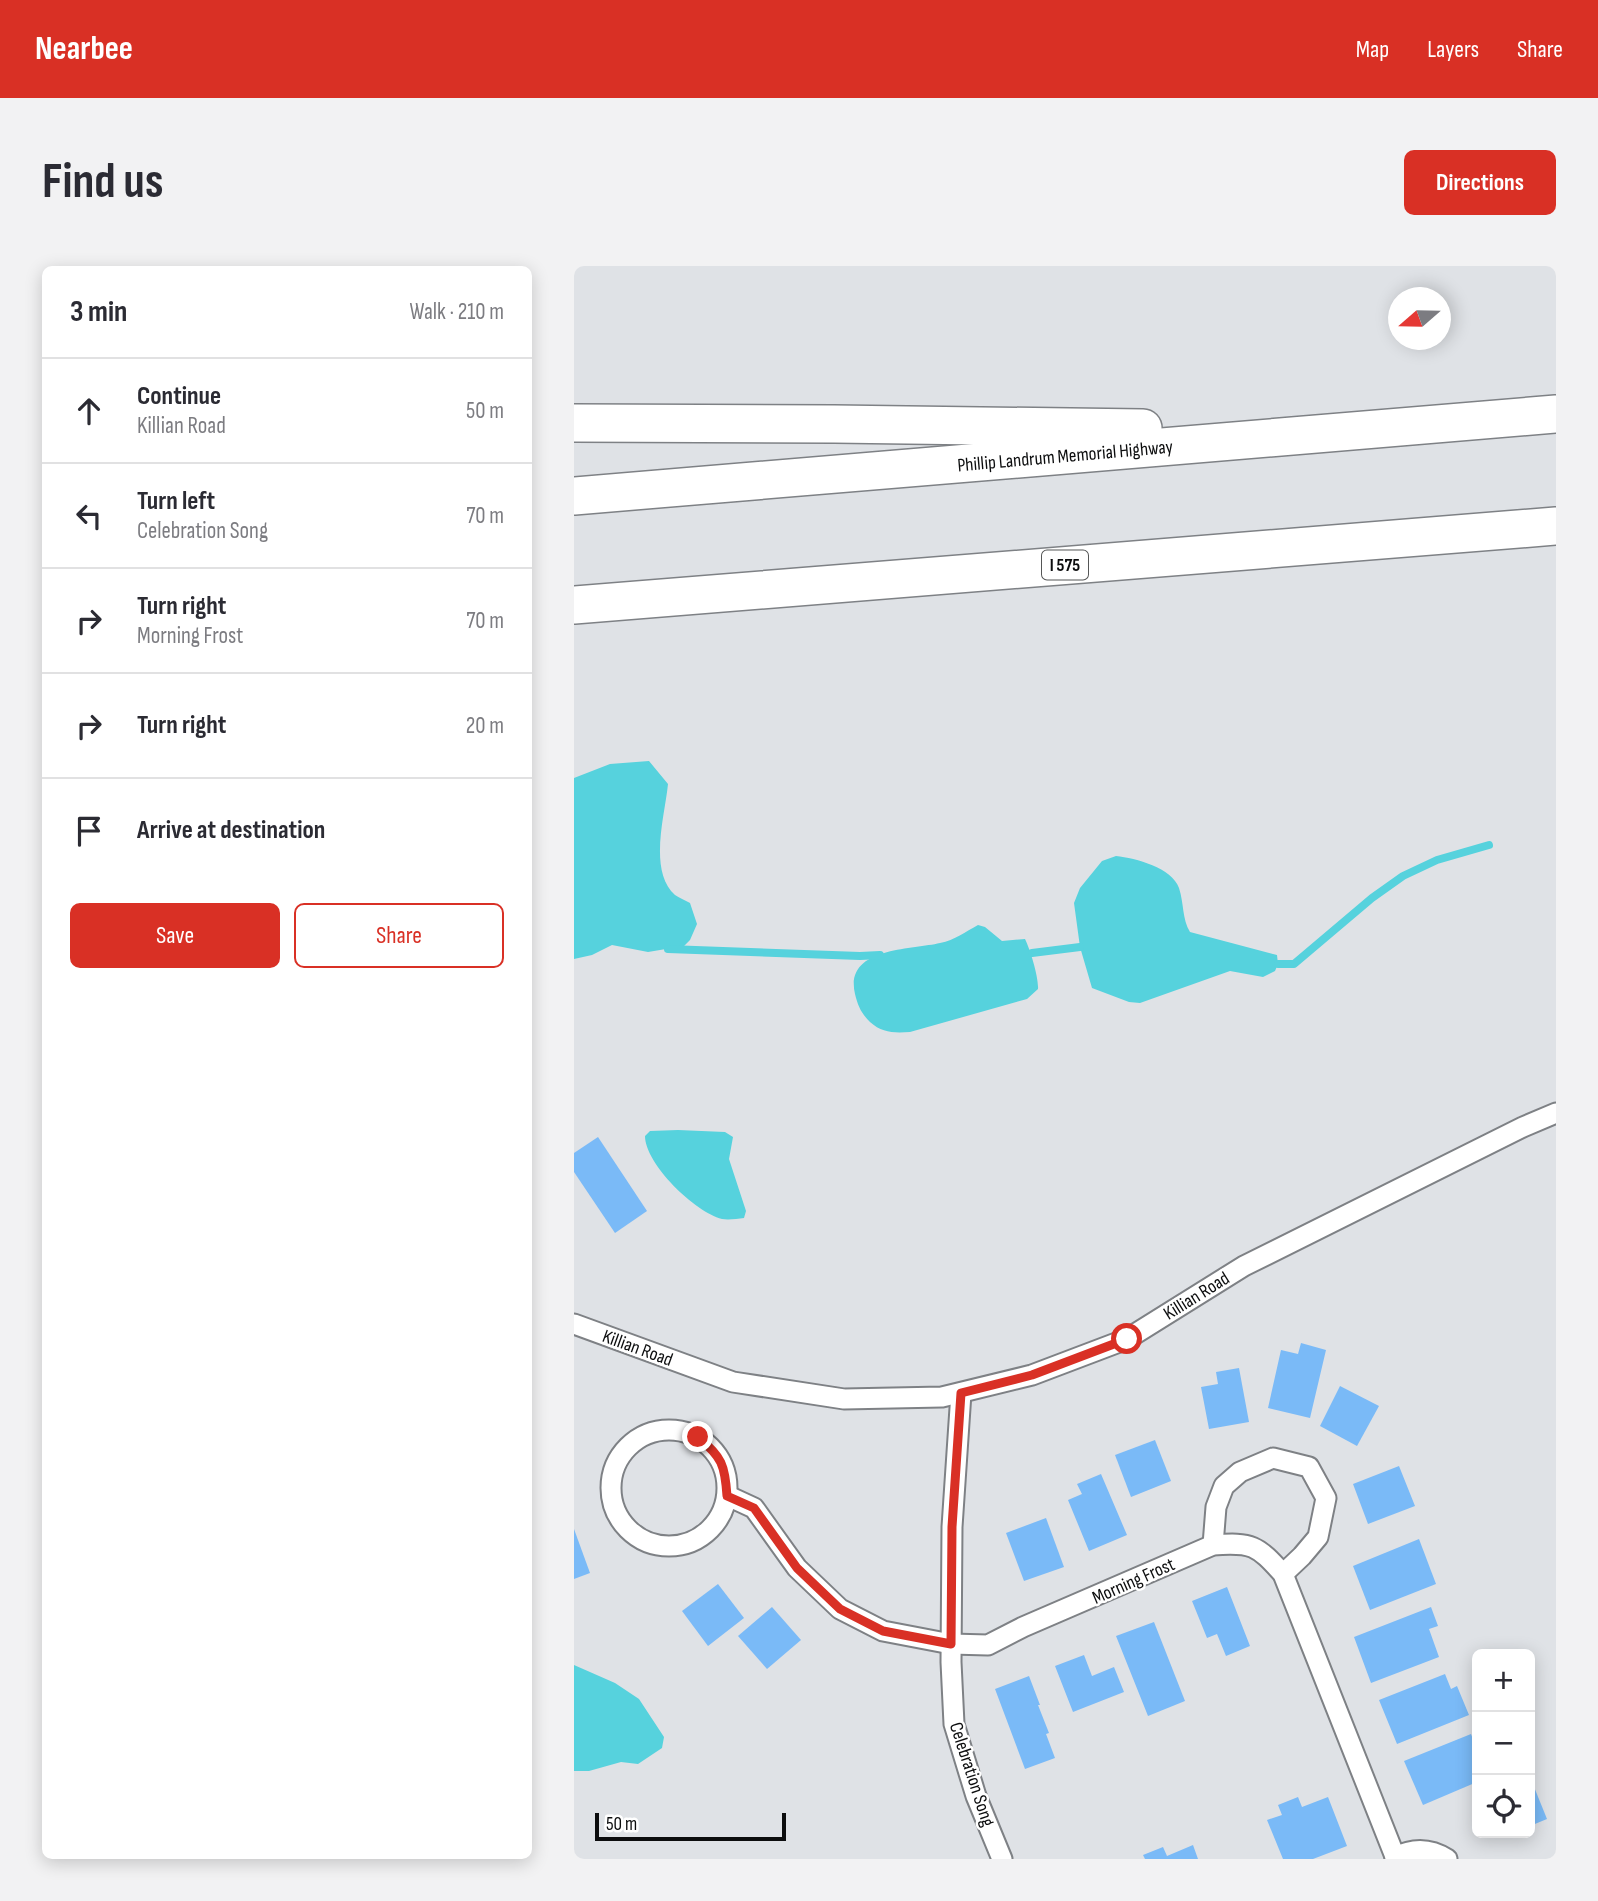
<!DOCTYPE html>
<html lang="en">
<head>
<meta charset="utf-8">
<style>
	:root { --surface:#fff; --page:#f2f2f3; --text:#2b2b33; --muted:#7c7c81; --line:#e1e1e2; --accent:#d93025 }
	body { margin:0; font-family:"Sofia Sans Condensed",sans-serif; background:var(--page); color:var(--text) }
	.controls { position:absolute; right:21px; bottom:21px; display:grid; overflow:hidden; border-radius:10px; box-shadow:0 4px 18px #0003 }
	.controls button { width:63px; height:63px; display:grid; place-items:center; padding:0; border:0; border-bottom:2px solid var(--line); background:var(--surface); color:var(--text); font:35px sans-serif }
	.compass { position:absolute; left:814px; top:21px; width:63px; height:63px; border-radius:50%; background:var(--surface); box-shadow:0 4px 18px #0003; rotate:250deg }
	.scale { position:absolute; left:21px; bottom:18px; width:191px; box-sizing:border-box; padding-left:7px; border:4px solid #0c0d0e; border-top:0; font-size:19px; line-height:24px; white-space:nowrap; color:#0c0d0e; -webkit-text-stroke:5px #fff; paint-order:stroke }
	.stop { position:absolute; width:21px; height:21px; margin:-16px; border:5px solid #d93025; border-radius:50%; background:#fff }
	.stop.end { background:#d93025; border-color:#fff; box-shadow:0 2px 7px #0008 }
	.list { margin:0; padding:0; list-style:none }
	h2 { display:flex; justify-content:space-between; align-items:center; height:91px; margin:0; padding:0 28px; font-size:30px }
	h2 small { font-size:23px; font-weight:400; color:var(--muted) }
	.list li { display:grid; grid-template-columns:46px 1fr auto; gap:21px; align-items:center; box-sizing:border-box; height:105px; padding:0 28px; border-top:2px solid var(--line) }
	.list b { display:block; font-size:26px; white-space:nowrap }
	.list p { margin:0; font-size:23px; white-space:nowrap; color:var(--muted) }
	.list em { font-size:23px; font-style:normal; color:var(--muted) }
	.actions { display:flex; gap:14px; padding:21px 28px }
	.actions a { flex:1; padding:16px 0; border:2px solid var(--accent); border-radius:10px; text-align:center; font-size:24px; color:var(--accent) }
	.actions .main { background:var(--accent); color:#fff }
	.icon { flex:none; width:38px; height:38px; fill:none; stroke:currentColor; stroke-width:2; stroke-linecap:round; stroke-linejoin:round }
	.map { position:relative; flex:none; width:982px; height:1593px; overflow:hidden; border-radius:10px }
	header { display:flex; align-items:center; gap:42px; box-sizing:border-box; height:98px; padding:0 35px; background:var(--accent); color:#fff }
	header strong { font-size:33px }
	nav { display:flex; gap:38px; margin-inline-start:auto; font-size:24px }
	.intro { display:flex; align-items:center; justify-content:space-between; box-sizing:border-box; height:168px; padding:0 42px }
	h1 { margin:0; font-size:49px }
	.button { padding:18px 32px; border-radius:10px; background:var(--accent); color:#fff; font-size:24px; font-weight:700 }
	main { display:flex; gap:42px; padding:0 42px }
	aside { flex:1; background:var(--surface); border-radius:10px; box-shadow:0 4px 18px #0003 }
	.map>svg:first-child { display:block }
	.water { fill:#56d2dd }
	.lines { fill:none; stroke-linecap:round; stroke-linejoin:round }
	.stream { stroke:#56d2dd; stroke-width:8 }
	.building { fill:#7abaf7 }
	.minor-casing { stroke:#7e8185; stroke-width:23 }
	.motorway-casing { stroke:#7e8185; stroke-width:40 }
	.minor { stroke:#fff; stroke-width:19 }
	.motorway { stroke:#fff; stroke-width:37 }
	.route { stroke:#d93025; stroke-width:9 }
	.labels { text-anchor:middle; stroke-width:5; stroke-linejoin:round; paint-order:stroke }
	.shield { fill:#fff; stroke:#555656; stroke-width:2 }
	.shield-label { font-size:18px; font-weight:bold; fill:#0c0d0e }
	.street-label { font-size:19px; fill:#0c0d0e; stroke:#fff }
</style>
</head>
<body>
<header>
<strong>Nearbee</strong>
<nav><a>Map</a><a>Layers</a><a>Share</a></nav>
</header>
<div class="intro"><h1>Find us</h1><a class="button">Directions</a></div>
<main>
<aside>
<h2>3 min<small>Walk · 210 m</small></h2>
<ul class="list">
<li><svg class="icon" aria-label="ahead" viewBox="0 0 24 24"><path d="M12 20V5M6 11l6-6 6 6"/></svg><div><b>Continue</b><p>Killian Road</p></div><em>50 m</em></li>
<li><svg class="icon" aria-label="left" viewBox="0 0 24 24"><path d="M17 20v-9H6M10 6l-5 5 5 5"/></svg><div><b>Turn left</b><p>Celebration Song</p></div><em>70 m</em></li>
<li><svg class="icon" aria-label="right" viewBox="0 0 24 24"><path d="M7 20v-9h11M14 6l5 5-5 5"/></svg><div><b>Turn right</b><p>Morning Frost</p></div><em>70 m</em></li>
<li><svg class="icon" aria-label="right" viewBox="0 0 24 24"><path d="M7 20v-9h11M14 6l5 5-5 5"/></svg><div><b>Turn right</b></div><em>20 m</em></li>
<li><svg class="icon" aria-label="arrive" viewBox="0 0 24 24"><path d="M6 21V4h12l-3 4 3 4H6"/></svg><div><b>Arrive at destination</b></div></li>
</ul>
<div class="actions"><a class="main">Save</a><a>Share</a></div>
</aside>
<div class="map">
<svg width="982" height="1593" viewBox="0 0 982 1593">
	<rect width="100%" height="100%" fill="#dfe2e6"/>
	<g class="water">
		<path d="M 75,495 L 94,518 C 91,549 74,605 101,629 C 105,632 111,634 116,637 L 123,658 L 116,674 L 110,680 L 74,686 L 38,679 L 18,689 L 0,693 L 0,512 L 36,498 Z"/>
		<path d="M 542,590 C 562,592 598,602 605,622 C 610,637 608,653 616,666 L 703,689 L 704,698 L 701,705 L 689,711 L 656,705 L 566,737 L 555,736 L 518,722 L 506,681 L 500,637 L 506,622 L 528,595 Z"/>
		<path d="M 404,659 L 411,661 L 428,675 L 451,673 C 456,683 465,712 464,723 L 453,733 L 336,766 C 320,767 308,767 296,756 C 287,747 284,740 281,728 C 270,681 337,684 366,677 C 381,674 391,666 404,659 Z"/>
		<path d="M 104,864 L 151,866 L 159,871 L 155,893 L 172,945 L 170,952 C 163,953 154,954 148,953 C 121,946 71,898 71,870 L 76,865 Z"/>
		<path d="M 0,1399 L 41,1417 L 65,1433 L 90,1471 L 88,1482 L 64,1498 L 47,1496 L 15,1505 L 0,1505 Z"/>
	</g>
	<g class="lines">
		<g class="stream">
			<path d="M 94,683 L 286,690 L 306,689"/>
			<path d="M 458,687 L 506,681"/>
			<path d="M 704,698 L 720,698 L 798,632 L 829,610 L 863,594 L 915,579"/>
		</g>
	</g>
	<g class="building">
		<path d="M 24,871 L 73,945 L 41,967 L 0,906 L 0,887 Z"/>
		<path d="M 727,1077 L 752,1084 L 736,1152 L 694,1142 L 707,1084 L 724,1088 Z"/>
		<path d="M 665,1102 L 675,1156 L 635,1163 L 627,1121 L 644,1118 L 642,1106 Z"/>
		<path d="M 766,1120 L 805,1140 L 783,1180 L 746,1160 Z"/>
		<path d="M 581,1174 L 597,1215 L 557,1231 L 541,1189 Z"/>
		<path d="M 825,1200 L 841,1240 L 794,1258 L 779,1218 Z"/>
		<path d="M 527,1208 L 553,1269 L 515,1285 L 494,1234 L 508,1228 L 503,1218 Z"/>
		<path d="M 472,1252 L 490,1301 L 450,1315 L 432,1267 Z"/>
		<path d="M 0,1263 L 16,1307 L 0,1313 Z"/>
		<path d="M 845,1273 L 862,1318 L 796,1344 L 779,1300 Z"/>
		<path d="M 144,1318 L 170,1352 L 134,1380 L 108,1345 Z"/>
		<path d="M 653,1321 L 676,1380 L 652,1390 L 643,1368 L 633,1372 L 618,1335 Z"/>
		<path d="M 198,1341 L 227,1374 L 193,1403 L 164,1370 Z"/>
		<path d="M 857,1341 L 864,1360 L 855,1363 L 865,1391 L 797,1417 L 780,1371 Z"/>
		<path d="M 580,1356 L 611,1435 L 574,1450 L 542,1370 Z"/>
		<path d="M 510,1389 L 518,1410 L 540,1401 L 550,1426 L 499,1446 L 481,1400 Z"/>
		<path d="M 871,1408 L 877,1423 L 883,1420 L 895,1449 L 823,1478 L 805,1434 Z"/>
		<path d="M 455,1410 L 466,1439 L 464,1439 L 475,1467 L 472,1468 L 481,1492 L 451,1503 L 421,1423 Z"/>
		<path d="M 897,1468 L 903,1484 L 903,1516 L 849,1539 L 830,1495 Z"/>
		<path d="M 956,1511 L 973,1553 L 956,1560 Z"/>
		<path d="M 724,1531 L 728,1541 L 754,1531 L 773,1580 L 739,1593 L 709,1593 L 693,1554 L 708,1549 L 704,1539 Z"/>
		<path d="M 619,1579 L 624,1593 L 571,1593 L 569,1589 L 589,1581 L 593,1590 Z"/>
	</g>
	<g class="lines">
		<g class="minor-casing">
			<g id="minor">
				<path d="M 0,1058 L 159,1116 L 270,1133 L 368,1131 L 458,1109 L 553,1073 L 670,1000 L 949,861 L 982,847"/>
				<path d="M 387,1127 L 378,1261 L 377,1396 L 380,1458 L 402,1530 L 428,1593"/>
				<circle cx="95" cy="1222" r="58"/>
				<path d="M 154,1230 L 180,1242 L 223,1302 L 266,1343 L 309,1365 L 377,1378 L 414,1379 L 449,1361 L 639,1279 C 678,1276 683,1279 709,1308 L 822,1593"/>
				<path d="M 639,1279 L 642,1241 L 650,1220 L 666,1206 L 699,1192 L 735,1201 L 752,1232 L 744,1271 L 728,1290 L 709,1308"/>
				<path d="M 821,1591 C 839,1582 856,1582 873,1593"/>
			</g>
		</g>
		<g class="motorway-casing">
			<g id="motorway">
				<path d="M 0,157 L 260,158 L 569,162"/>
				<path d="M 0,230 L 982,148"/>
				<path d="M 0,339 L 982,260"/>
			</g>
		</g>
		<use href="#minor" class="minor"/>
		<use href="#motorway" class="motorway"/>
	</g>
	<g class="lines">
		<path class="route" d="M 124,1171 C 148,1191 151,1199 153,1230 L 180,1242 L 223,1302 L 266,1343 L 309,1365 L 377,1378 L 378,1261 L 387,1127 L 458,1109 L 553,1073"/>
	</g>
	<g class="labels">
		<rect class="shield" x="468" y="284.5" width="46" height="29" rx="5"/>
		<g class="shield-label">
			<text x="491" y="305">I 575</text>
		</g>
		<g class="street-label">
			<text transform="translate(491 189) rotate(-5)" y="7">Phillip Landrum Memorial Highway</text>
			<text transform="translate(622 1029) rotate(-32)" y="7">Killian Road</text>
			<text transform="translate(64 1081) rotate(20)" y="7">Killian Road</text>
			<text transform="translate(559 1314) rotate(-24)" y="7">Morning Frost</text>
			<text transform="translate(399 1508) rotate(72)" y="7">Celebration Song</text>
		</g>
	</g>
</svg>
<div class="controls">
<button>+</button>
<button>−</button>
<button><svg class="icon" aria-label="locate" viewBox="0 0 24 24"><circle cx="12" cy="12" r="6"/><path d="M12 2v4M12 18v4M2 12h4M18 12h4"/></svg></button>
</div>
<svg class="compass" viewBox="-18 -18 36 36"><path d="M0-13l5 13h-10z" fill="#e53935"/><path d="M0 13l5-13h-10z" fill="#7c7c81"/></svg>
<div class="scale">50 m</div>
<div class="stop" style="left:553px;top:1073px"></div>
<div class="stop end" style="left:124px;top:1171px"></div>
</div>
</main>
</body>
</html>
